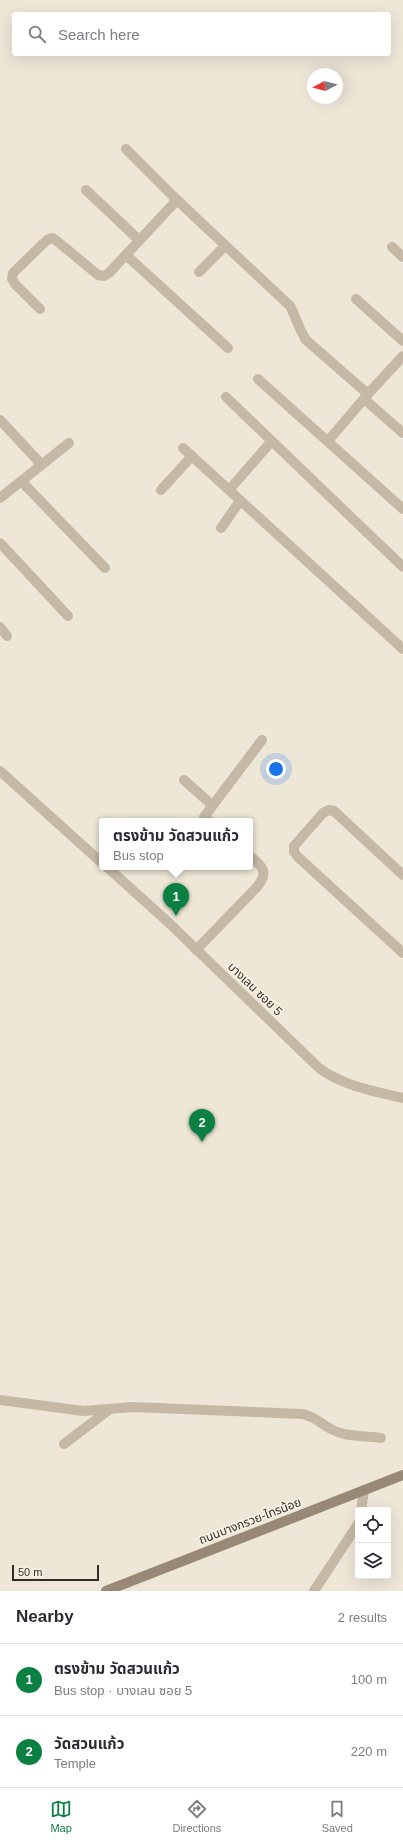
<!DOCTYPE html>
<html lang="en">
<head>
<meta charset="utf-8">
<style>
	:root { --surface:#fff; --page:#f7f7f7; --text:#2b2b33; --muted:#7c7c81; --line:#e1e1e2; --accent:#0b8043 }
	body { margin:0; font-family:Helvetica,"Noto Sans Thai",sans-serif; background:var(--page); color:var(--text) }
	.controls { position:absolute; right:12px; bottom:12px; display:grid; overflow:hidden; border-radius:4px; box-shadow:0 4px 16px #0002 }
	.controls button { width:36px; height:36px; display:grid; place-items:center; padding:0; border:0; border-bottom:1px solid var(--line); background:var(--surface); color:var(--text); font:20px sans-serif }
	.compass { position:absolute; left:307px; top:68px; width:36px; height:36px; border-radius:50%; background:var(--surface); box-shadow:0 4px 16px #0002; rotate:263deg }
	.scale { position:absolute; left:12px; bottom:10px; width:87px; box-sizing:border-box; padding-left:4px; border:2px solid #322c26; border-top:0; font-size:11px; line-height:14px; white-space:nowrap; color:#322c26; -webkit-text-stroke:3px #f7f1e4; paint-order:stroke }
	.you { position:absolute; left:276px; top:769px; width:14px; height:14px; margin:-10px; border:3px solid #fff; border-radius:50%; background:#1a73e8; box-shadow:0 0 0 6px #1a73e833 }
	.badge { display:grid; place-items:center; width:26px; height:26px; border-radius:50%; background:var(--accent); color:#fff; font-size:13px; font-weight:700 }
	.pin { position:absolute; translate:-50% -33px; filter:drop-shadow(0 1px 2px #0008) }
	.pin::after { content:''; position:absolute; top:21px; width:14px; height:12px; background:inherit; clip-path:polygon(0 0,100% 0,50% 100%) }
	.popup { position:absolute; left:99px; top:818px; width:154px; height:52px; box-sizing:border-box; display:grid; place-content:center; border-radius:4px; background:var(--surface); filter:drop-shadow(0 1px 3px #0005); font-size:13px; white-space:nowrap; color:var(--muted) }
	.popup b { font-size:15px; color:var(--text) }
	.popup::after { content:''; position:absolute; left:50%; top:100%; margin-left:-8px; border:8px solid transparent; border-top-color:var(--surface) }
	.list { margin:0; padding:0; list-style:none }
	h2 { display:flex; justify-content:space-between; align-items:center; height:52px; margin:0; padding:0 16px; font-size:17px }
	h2 small { font-size:13px; font-weight:400; color:var(--muted) }
	.list li { display:grid; grid-template-columns:26px 1fr auto; gap:12px; align-items:center; box-sizing:border-box; height:72px; padding:0 16px; border-top:1px solid var(--line) }
	.list b { display:block; font-size:15px; white-space:nowrap }
	.list p { margin:0; font-size:13px; white-space:nowrap; color:var(--muted) }
	.list em { font-size:13px; font-style:normal; color:var(--muted) }
	.icon { flex:none; width:22px; height:22px; fill:none; stroke:currentColor; stroke-width:2; stroke-linecap:round; stroke-linejoin:round }
	.map { position:relative; flex:none; width:403px; height:1591px; overflow:hidden }
	.search { position:absolute; background:var(--surface); box-shadow:0 4px 16px #0002; left:12px; right:12px; top:12px; height:44px; display:flex; align-items:center; gap:10px; box-sizing:border-box; padding:0 14px; border-radius:4px; color:var(--muted); font-size:15px }
	.sheet { height:196px; background:var(--surface) }
	nav { display:flex; justify-content:space-around; align-items:center; box-sizing:border-box; height:56px; border-top:1px solid var(--line); background:var(--surface); font-size:11px; color:var(--muted) }
	nav a { display:grid; justify-items:center; gap:2px }
	nav .on { color:var(--accent) }
	.map>svg:first-child { display:block }
	.lines { fill:none; stroke-linecap:round; stroke-linejoin:round }
	.minor { stroke:#c5b9a6; stroke-width:10 }
	.tertiary { stroke:#c5b9a6; stroke-width:10 }
	.secondary { stroke:#988977; stroke-width:10 }
	.labels { text-anchor:middle; stroke-width:3.5; stroke-linejoin:round; paint-order:stroke }
	.street-label { font-size:12px; fill:#322c26; stroke:#f7f1e4 }
</style>
</head>
<body>
<div class="map">
<svg width="403" height="1591" viewBox="0 0 403 1591">
	<rect width="100%" height="100%" fill="#eee7d8"/>
	<g class="lines">
		<g class="minor">
			<path d="M 126,149 L 177,200 L 290,306 C 296,317 299,329 306,340 L 368,394"/>
			<path d="M 86,190 L 139,240"/>
			<path d="M 392,247 L 403,257"/>
			<path d="M 126,255 L 228,348"/>
			<path d="M 199,272 L 225,246"/>
			<path d="M 356,299 L 403,341"/>
			<path d="M 40,309 L 15,284 L 12,279 L 13,273 L 47,240 L 52,238 L 57,241 L 98,275 L 104,276 L 109,273 L 177,200"/>
			<path d="M 258,379 L 403,509"/>
			<path d="M 226,397 L 403,567"/>
			<path d="M 364,399 L 403,433"/>
			<path d="M 0,420 L 41,464"/>
			<path d="M 328,441 L 368,394 L 403,356"/>
			<path d="M 183,448 L 403,649"/>
			<path d="M 22,482 L 105,568"/>
			<path d="M 161,490 L 192,456"/>
			<path d="M 229,490 L 271,442"/>
			<path d="M 0,498 L 69,443"/>
			<path d="M 221,528 L 240,501"/>
			<path d="M 0,543 L 68,616"/>
			<path d="M 0,627 L 7,636"/>
			<path d="M 184,780 L 212,805"/>
			<path d="M 209,821 L 204,817 L 262,740"/>
			<path d="M 403,875 L 334,811 L 329,810 L 323,813 L 294,846 L 294,852 L 298,857 L 403,953"/>
			<path d="M 196,950 L 257,887 C 269,872 263,867 250,856"/>
			<path d="M 0,1400 L 83,1411 L 133,1407 L 303,1414 C 318,1418 319,1423 331,1429 C 345,1437 365,1436 381,1438"/>
			<path d="M 64,1444 L 110,1409"/>
			<path d="M 361,1510 L 364,1491"/>
			<path d="M 314,1591 L 358,1524"/>
		</g>
		<g class="tertiary">
			<path d="M 0,771 L 102,863"/>
			<path d="M 107,867 L 168,922 L 319,1068 C 343,1086 374,1091 403,1098"/>
		</g>
		<path class="secondary" d="M 106,1591 L 403,1475"/>
	</g>
	<g class="labels">
		<g class="street-label">
			<text transform="translate(255 989) rotate(44)" y="4">บางเลน ซอย 5</text>
			<text transform="translate(250 1521) rotate(-21)" y="4">ถนนบางกรวย-ไทรน้อย</text>
		</g>
	</g>
</svg>
<div class="controls">
<button><svg class="icon" aria-label="locate" viewBox="0 0 24 24"><circle cx="12" cy="12" r="6"/><path d="M12 2v4M12 18v4M2 12h4M18 12h4"/></svg></button>
<button><svg class="icon" aria-label="layers" viewBox="0 0 24 24"><path d="M12 4l9 5-9 5-9-5zM3 14l9 5 9-5"/></svg></button>
</div>
<svg class="compass" viewBox="-18 -18 36 36"><path d="M0-13l5 13h-10z" fill="#e53935"/><path d="M0 13l5-13h-10z" fill="#7c7c81"/></svg>
<div class="scale">50 m</div>
<div class="you"></div>
<div class="pin badge" style="left:176px;top:916px">1</div>
<div class="popup"><b>ตรงข้าม วัดสวนแก้ว</b>Bus stop</div>
<div class="pin badge" style="left:202px;top:1142px">2</div>
<div class="search"><svg class="icon" aria-label="search" viewBox="0 0 24 24"><circle cx="10" cy="10" r="6"/><path d="M15 15l6 6"/></svg>Search here</div>
</div>
<section class="sheet">
<h2>Nearby<small>2 results</small></h2>
<ul class="list">
<li><span class="badge">1</span><div><b>ตรงข้าม วัดสวนแก้ว</b><p>Bus stop · บางเลน ซอย 5</p></div><em>100 m</em></li>
<li><span class="badge">2</span><div><b>วัดสวนแก้ว</b><p>Temple</p></div><em>220 m</em></li>
</ul>
</section>
<nav>
<a class="on"><svg class="icon" aria-label="map" viewBox="0 0 24 24"><path d="M3 6l6-2 6 2 6-2v14l-6 2-6-2-6 2zM9 4v14M15 6v14"/></svg>Map</a>
<a><svg class="icon" aria-label="directions" viewBox="0 0 24 24"><path d="M12 3l9 9-9 9-9-9zM9 14v-3h6M13 9l2 2-2 2"/></svg>Directions</a>
<a><svg class="icon" aria-label="saved" viewBox="0 0 24 24"><path d="M7 4h10v16l-5-4-5 4z"/></svg>Saved</a>
</nav>
</body>
</html>
